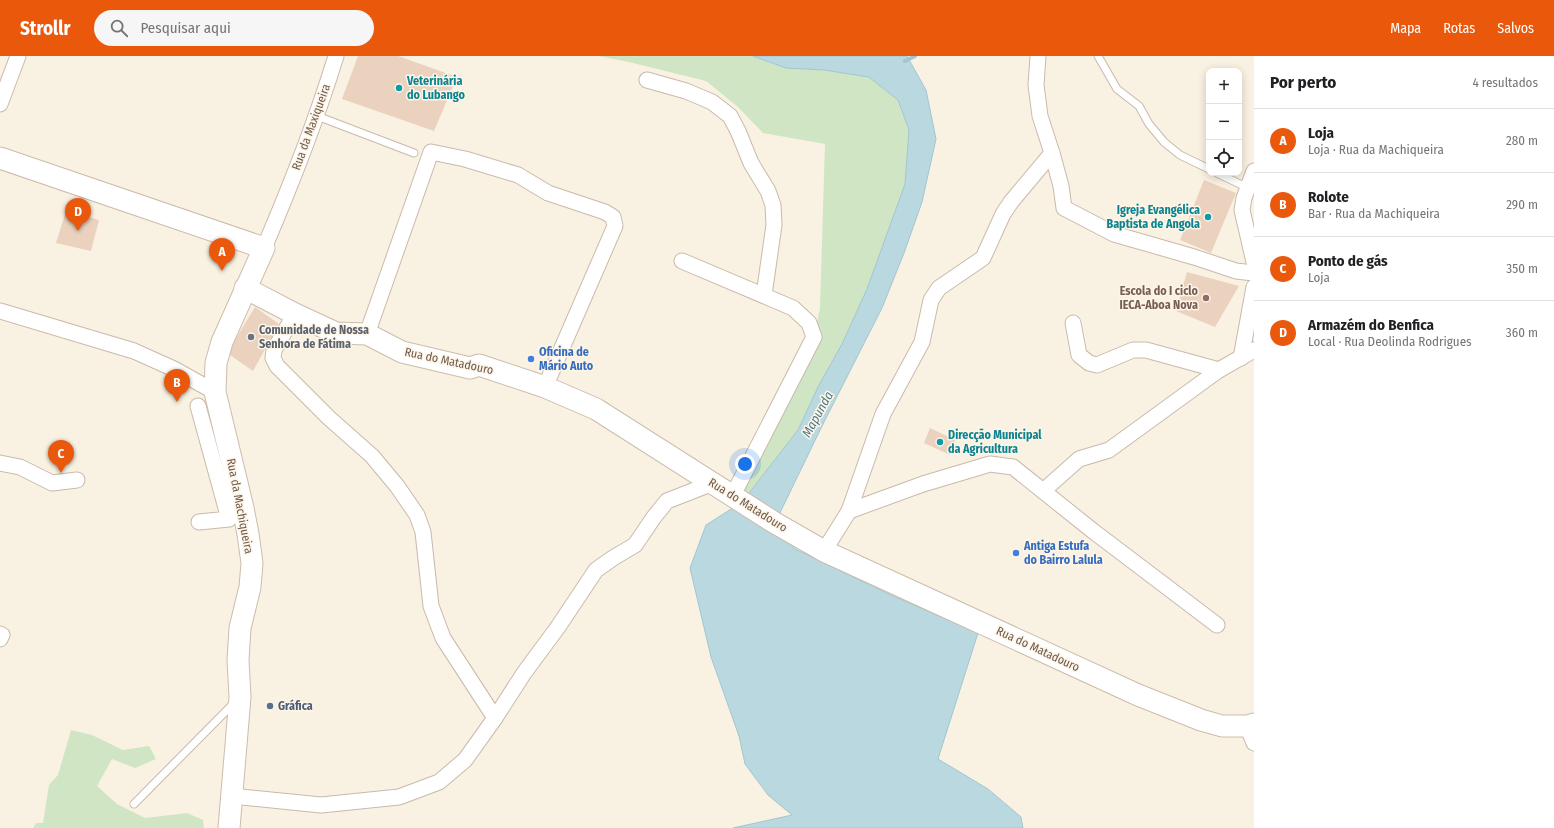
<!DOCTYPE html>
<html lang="pt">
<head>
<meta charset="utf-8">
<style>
	:root { --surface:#fff; --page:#f6f6f6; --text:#202124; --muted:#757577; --line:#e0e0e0; --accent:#ea580c }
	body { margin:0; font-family:"Fira Sans Condensed",sans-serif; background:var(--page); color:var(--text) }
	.controls { position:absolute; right:12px; top:12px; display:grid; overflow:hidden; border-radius:8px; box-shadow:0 2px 10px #0003 }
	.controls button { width:36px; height:36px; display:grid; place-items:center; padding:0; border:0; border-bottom:1px solid var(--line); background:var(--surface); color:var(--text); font:20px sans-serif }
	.you { position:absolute; left:745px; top:408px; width:14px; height:14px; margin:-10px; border:3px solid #fff; border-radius:50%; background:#1a73e8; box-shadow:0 0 0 6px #1a73e833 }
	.badge { display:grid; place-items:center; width:26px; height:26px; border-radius:50%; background:var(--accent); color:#fff; font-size:13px; font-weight:700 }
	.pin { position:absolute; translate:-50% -33px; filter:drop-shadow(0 1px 2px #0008) }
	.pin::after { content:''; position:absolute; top:21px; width:14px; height:12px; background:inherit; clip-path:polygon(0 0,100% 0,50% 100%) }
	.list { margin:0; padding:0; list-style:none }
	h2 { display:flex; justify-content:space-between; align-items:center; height:52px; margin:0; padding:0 16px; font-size:17px }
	h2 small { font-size:13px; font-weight:400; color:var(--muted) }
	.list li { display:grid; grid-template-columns:26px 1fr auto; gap:12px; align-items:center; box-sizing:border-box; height:64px; padding:0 16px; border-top:1px solid var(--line) }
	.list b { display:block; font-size:15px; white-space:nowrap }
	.list p { margin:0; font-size:13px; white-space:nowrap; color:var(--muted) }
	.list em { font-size:13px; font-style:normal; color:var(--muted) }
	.icon { flex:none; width:22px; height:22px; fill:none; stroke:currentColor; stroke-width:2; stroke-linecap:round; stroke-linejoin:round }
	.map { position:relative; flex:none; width:1254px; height:772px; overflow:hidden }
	header { display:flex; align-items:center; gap:24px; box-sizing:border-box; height:56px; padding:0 20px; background:var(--accent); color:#fff }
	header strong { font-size:19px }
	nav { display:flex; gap:22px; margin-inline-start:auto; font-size:14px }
	.search { width:280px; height:36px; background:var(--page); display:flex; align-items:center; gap:10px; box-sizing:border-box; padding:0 14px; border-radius:22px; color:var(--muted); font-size:15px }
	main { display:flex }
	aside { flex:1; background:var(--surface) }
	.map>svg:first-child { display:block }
	.green { fill:#cfe5c3 }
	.water { fill:#bad8e0; stroke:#a1c6d1 }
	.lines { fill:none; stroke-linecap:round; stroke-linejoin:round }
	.stream { stroke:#a1c6d1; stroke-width:4 }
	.building { fill:#ebd2be }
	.lane-casing { stroke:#c8baab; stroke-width:9 }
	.street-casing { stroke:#c8baab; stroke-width:17 }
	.secondary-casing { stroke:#cdbcab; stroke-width:23 }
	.lane { stroke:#fff; stroke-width:7 }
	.street { stroke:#fff; stroke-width:15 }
	.secondary { stroke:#fff; stroke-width:21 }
	.culture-dot { fill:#0f9aa8; stroke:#fdf6e8; stroke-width:1.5 }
	.education-dot { fill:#8d6e63; stroke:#fdf6e8; stroke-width:1.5 }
	.worship-dot { fill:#6b7280; stroke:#fdf6e8; stroke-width:1.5 }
	.shop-dot { fill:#3f7fe0; stroke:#fdf6e8; stroke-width:1.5 }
	.service-dot { fill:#5c6f8a; stroke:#fdf6e8; stroke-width:1.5 }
	.labels { text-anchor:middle; stroke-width:3; stroke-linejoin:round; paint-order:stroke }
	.culture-label { font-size:12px; font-weight:bold; fill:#0d838f; stroke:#fdf6e8; text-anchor:start }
	.street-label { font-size:12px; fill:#6e5a4c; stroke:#fdf6e8 }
	.education-label { font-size:12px; font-weight:bold; fill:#785e54; stroke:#fdf6e8; text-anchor:end }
	.worship-label { font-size:12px; font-weight:bold; fill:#5b616d; stroke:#fdf6e8; text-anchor:start }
	.shop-label { font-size:12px; font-weight:bold; fill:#366cbe; stroke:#fdf6e8; text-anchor:start }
	.service-label { font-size:12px; font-weight:bold; fill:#4e5e75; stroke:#fdf6e8; text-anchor:start }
	.water-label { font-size:13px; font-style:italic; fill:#4c7886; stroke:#fdf6e8 }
</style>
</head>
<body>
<header>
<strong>Strollr</strong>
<div class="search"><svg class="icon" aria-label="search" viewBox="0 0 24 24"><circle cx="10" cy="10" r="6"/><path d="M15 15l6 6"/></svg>Pesquisar aqui</div>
<nav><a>Mapa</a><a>Rotas</a><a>Salvos</a></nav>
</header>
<main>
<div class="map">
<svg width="1254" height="772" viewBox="0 0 1254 772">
	<rect width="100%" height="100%" fill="#f9f2e3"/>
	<g class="green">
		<path d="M 598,0 L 753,0 L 786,12 L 824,14 L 870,21 L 898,44 L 909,74 L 905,128 L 867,233 L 842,288 L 818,331 L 798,374 L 742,446 L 733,439 L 814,281 L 820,252 L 825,88 L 763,77 L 738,51 L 706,25 L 629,6 Z"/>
		<path d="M 71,674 L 92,679 L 123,694 L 149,690 L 156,703 L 135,712 L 112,703 L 97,730 L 117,748 L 145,762 L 187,757 L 203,764 L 204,772 L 33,772 L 36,767 L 43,767 L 49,729 L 58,719 Z"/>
	</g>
	<path class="water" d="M 753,0 L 907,0 L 926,34 L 936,83 L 922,146 L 904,197 L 882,252 L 824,366 L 775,467 L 795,493 L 891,539 L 978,577 L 938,703 L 988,733 L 1021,761 L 1023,772 L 733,772 L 792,759 L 768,739 L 745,708 L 739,680 L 711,601 L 690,512 L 706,469 L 742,446 L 798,374 L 818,331 L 842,288 L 867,233 L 905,128 L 909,74 L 898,44 L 869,21 L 824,14 L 786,12 Z"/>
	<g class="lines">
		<path class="stream" d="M 905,5 L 915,0"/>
	</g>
	<g class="building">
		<path d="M 358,0 L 398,0 L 457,21 L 434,75 L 342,43 Z"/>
		<path d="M 1204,124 L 1236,137 L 1211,197 L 1180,184 Z"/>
		<path d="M 66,155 L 99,164 L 91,195 L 56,187 Z"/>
		<path d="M 1187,216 L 1239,230 L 1215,271 L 1176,255 Z"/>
		<path d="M 255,251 L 279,268 L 253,315 L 227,297 Z"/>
		<path d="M 930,372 L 955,384 L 950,399 L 924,387 Z"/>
	</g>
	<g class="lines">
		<g class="lane-casing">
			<g id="lane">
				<path d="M 1098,0 L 1117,33 L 1139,50 L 1149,68 L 1164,86 L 1180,99 L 1209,113"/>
				<path d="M 317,60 L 414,97"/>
				<path d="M 1217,117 L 1248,132"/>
				<path d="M 134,748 L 235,646"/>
			</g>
		</g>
		<g class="street-casing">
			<g id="street">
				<path d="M 1038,0 L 1036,29 L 1040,60 L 1052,97 L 1061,130 L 1064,152 L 1114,178 L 1194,201 L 1236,215 L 1254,217"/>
				<path d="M 647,24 L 686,35 L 712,46 L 730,60 L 738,75 L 751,107 L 768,135 L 773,149 L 774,169 L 764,239"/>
				<path d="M 0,48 L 18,0"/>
				<path d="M 1254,115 L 1244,142 L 1242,154 L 1254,206"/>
				<path d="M 264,192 C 291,129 316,65 336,0"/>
				<path d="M 682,205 L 793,252 L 809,267 L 814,281 L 733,439"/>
				<path d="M 0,255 L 134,295 L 174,313 L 215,336"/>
				<path d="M 295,258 L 274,294 L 273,302 L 277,310 L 329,362 L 372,400 L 397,430 L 417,459 L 423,476 L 431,550 L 443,582 L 495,662"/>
				<path d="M 1073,267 L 1079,299 L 1089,307 L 1097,309 L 1133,294 L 1146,294 L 1219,314"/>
				<path d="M 367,278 L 431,96 L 465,103 L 518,119 L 548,137 L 605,156 L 613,161 L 615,170 L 545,331"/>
				<path d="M 1241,302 L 1254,231"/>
				<path d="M 198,350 L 229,463 L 199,466"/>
				<path d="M 0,407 L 20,411 L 52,427 L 77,424"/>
				<path d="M 1043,435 L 1079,403 L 1109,394 L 1219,314 L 1254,294"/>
				<path d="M 849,455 L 923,428 L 990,408 L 1013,411 L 1093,475 L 1217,569"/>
				<path d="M 824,495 L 849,455 L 883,358 L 922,286 L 931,244 L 939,232 L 983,202 L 1003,158 L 1011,146 L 1052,97"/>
				<path d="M 0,578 L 2,579 L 0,583"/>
				<path d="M 1247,670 L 1254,687"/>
				<path d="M 232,740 L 321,749 L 399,741 L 439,726 L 465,704 L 495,662 L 524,617 L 558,571 L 596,514 L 613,502 L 635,489 L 654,461 L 667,445 L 713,427"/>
			</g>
		</g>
		<g class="secondary-casing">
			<g id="secondary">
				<path d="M 0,102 L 264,192 L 222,286 L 216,307 L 215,336 L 243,452 L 248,478 L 252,507 L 250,531 L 240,572 L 238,604 L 240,641 L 229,772"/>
				<path d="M 245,232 L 295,258 L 336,277 L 367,278 L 402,296 L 470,312 L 479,309 L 545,331 L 596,353 L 775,467 L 824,495 L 1138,639 L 1201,664 L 1222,670 L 1247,670 L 1254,668"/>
			</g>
		</g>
		<use href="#lane" class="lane"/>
		<use href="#street" class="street"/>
		<use href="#secondary" class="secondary"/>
	</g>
	<g class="culture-dot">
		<circle cx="399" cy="32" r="4"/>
		<circle cx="1208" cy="161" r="4"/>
		<circle cx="940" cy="386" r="4"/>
	</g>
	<circle class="education-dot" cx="1206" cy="242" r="4"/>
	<circle class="worship-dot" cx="251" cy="281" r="4"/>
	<g class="shop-dot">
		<circle cx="531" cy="303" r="4"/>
		<circle cx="1016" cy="497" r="4"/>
	</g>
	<circle class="service-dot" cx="270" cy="650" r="4"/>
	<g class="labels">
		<g class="culture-label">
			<text x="407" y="29">Veterinária<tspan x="407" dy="14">do Lubango</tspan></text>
			<text x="1200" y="158" text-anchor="end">Igreja Evangélica<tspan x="1200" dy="14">Baptista de Angola</tspan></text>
			<text x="948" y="383">Direcção Municipal<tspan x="948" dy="14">da Agricultura</tspan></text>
		</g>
		<g class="street-label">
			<text transform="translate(311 71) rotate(-70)" y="4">Rua da Maxiqueira</text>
			<text transform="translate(449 305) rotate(12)" y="4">Rua do Matadouro</text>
			<text transform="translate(748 449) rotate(32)" y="4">Rua do Matadouro</text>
			<text transform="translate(240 450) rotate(79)" y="4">Rua da Machiqueira</text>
			<text transform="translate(1038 593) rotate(25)" y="4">Rua do Matadouro</text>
		</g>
		<g class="education-label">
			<text x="1198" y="239">Escola do I ciclo<tspan x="1198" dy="14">IECA-Aboa Nova</tspan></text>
		</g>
		<g class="worship-label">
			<text x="259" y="278">Comunidade de Nossa<tspan x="259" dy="14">Senhora de Fátima</tspan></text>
		</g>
		<g class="shop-label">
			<text x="539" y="300">Oficina de<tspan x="539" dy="14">Mário Auto</tspan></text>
			<text x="1024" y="494">Antiga Estufa<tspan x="1024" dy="14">do Bairro Lalula</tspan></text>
		</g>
		<g class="service-label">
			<text x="278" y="654">Gráfica</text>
		</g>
		<g class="water-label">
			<text transform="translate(817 358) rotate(-61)" y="5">Mapunda</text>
		</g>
	</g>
</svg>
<div class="controls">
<button>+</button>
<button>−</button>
<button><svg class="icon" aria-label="locate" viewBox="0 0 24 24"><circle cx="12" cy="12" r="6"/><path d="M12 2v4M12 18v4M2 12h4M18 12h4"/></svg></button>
</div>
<div class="you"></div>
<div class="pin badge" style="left:222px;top:215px">A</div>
<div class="pin badge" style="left:177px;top:346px">B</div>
<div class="pin badge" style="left:61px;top:417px">C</div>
<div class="pin badge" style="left:78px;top:175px">D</div>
</div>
<aside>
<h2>Por perto<small>4 resultados</small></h2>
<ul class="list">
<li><span class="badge">A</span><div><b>Loja</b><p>Loja · Rua da Machiqueira</p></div><em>280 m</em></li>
<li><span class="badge">B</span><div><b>Rolote</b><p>Bar · Rua da Machiqueira</p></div><em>290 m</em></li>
<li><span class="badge">C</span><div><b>Ponto de gás</b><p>Loja</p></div><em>350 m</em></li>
<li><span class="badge">D</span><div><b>Armazém do Benfica</b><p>Local · Rua Deolinda Rodrigues</p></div><em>360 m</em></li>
</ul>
</aside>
</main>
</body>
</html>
